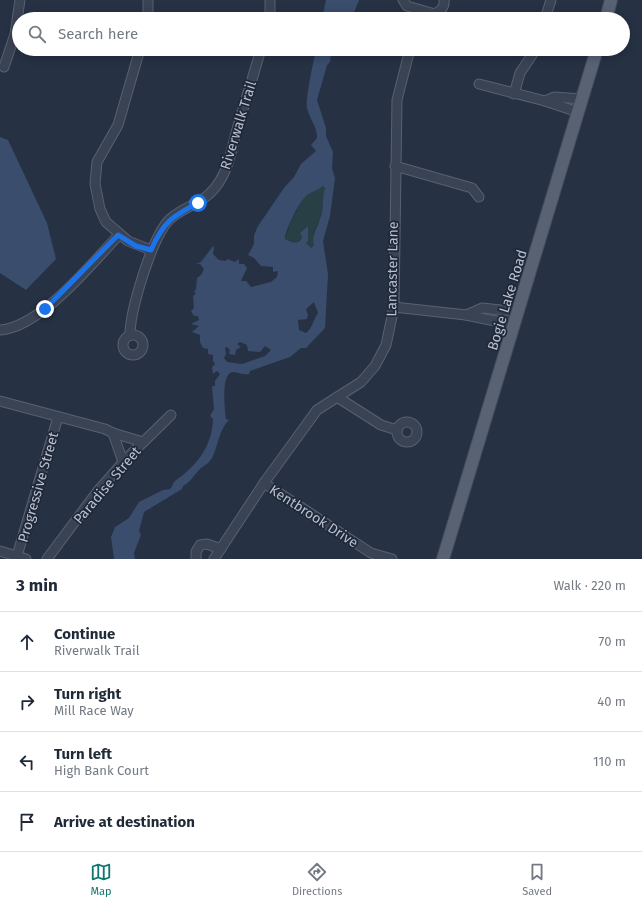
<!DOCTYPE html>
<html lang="en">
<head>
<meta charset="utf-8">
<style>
	:root { --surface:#fff; --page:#f6f6f7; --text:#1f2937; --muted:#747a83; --line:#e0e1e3; --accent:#0f766e }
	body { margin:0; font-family:"Fira Sans",sans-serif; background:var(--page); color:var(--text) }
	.stop { position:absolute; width:12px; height:12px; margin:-9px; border:3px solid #1a73e8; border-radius:50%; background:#fff }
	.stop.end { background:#1a73e8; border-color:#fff; box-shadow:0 1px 4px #0008 }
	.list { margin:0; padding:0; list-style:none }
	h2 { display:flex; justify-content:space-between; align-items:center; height:52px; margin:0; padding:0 16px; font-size:17px }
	h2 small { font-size:13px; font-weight:400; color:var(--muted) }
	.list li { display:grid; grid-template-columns:26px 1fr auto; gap:12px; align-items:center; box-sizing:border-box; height:60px; padding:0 16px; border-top:1px solid var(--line) }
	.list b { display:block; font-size:15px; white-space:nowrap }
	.list p { margin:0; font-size:13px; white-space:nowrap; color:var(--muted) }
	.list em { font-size:13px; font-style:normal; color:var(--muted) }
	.icon { flex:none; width:22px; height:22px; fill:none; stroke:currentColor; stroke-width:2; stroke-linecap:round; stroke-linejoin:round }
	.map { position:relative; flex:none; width:642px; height:559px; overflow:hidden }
	.search { position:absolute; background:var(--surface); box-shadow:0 2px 10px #0003; left:12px; right:12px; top:12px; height:44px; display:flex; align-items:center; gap:10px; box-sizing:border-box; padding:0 14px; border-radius:22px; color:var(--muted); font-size:15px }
	.sheet { height:292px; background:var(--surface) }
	nav { display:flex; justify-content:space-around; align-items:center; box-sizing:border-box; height:56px; border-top:1px solid var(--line); background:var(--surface); font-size:11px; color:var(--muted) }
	nav a { display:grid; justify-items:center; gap:2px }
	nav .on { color:var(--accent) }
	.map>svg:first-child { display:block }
	.green { fill:#284045 }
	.water { fill:#3a4d6d; fill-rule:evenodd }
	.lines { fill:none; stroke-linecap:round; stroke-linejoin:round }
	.minor-casing { stroke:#596171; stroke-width:11 }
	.major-casing { stroke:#444c5d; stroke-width:14 }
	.minor { stroke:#3a4353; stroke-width:9 }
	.major { stroke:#586273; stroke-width:12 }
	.route { stroke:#1a73e8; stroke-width:5 }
	.labels { text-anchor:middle; stroke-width:3.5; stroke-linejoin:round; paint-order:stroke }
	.street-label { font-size:14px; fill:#b8bfcd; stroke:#1f2839 }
</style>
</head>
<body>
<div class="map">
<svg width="642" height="559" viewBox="0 0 642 559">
	<rect width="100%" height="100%" fill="#263144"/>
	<path class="green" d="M 323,186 L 325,188 L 320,220 L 314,231 L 313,240 L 314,245 L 310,248 L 306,243 L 308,226 L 300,233 L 302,237 L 297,243 L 285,239 L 290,223 L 305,196 Z"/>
	<g class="water">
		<path d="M 326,0 L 359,0 L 353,15 L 349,19 L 322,19 Z"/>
		<path d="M 316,49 L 332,49 L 330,62 L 327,65 L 317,100 L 326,128 L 326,136 L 333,152 L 332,168 L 335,178 L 330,216 L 323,241 L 328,274 L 325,328 L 306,348 L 301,348 L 290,357 L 250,371 L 249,374 C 244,375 239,373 234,372 C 220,371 225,412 226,419 L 229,420 C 219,429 218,447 212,458 C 208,465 202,466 198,471 C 193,477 190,482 183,486 L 182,489 L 144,512 L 139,531 L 141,535 L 134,553 L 135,559 L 114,559 L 111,537 L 115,527 L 129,518 L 139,502 L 163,490 L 170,489 C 173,486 172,484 175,481 C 197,465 212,447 213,419 L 210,416 L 214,409 L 212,386 L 215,386 L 215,381 L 220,374 L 217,371 L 213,374 L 212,367 L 215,364 L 213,361 L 213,355 L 208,354 L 208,349 L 203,348 L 200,342 L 200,335 L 192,332 L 199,326 L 191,324 L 199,320 L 198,316 L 194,316 L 191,311 L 194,308 L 193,296 L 196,293 L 194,292 L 196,289 L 197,278 L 201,275 L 204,269 L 200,264 L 196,264 L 201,262 L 213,246 L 214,248 L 213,254 L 219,260 L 226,261 L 227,259 L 235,262 L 239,259 L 239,264 L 244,264 L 247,268 L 241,281 L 246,281 L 251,287 L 271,282 L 277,277 L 278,271 L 273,272 L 273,267 L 261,266 L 254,258 L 248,255 L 254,244 L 254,235 L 258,226 L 284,188 L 294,177 L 301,164 L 316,151 L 311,145 L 317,138 C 318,128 309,118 307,108 C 305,99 314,60 316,49 ZM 323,186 L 325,188 C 322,198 324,209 320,219 C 317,229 311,235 314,245 L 311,248 L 306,243 L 308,241 L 308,226 L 300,233 L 302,237 C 299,246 291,242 285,239 C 284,232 300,201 306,196 C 311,192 318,190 323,186 ZM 314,302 L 318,313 C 313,320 312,329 306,333 L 299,330 L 298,320 L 307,319 L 308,315 L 306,309 ZM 240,342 L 247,345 L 248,351 L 260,352 L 265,346 L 271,350 L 265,356 L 242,364 L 227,362 L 224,358 L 226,354 L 225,348 L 227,347 L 230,350 L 229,354 L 235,355 L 236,350 L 241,347 L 237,344 Z"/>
		<path d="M 0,137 L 8,140 L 47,223 L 56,259 L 26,290 L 0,273 Z"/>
	</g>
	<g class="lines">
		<g class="minor-casing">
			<g id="minor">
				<path d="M 148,0 L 148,19"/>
				<path d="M 270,0 L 270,19"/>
				<path d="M 403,0 L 407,6 L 435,14 C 441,10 445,7 444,0"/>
				<path d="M 545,19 L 551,0"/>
				<path d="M 140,49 L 118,125 L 97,162 L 95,184 L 100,209 L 106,222 L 128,241 L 151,250"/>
				<path d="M 4,67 L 15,34 L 20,0"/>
				<path d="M 479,84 L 545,101 L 578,112"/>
				<path d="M 514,94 L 520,73 L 536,49"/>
				<path d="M 545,101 L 554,97 L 582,99"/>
				<path d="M 395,166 L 472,188 L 479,197"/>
				<path d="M 394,307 L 466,315 L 514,325"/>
				<path d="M 466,315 L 482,308 L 518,312"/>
				<path d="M 0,330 C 41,327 91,264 119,235"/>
				<circle cx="133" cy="345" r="10"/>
				<path d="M 130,335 C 130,311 152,236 170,219 C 188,203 206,205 221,179 C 229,166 232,148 236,133 C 244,105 253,77 261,49"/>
				<path d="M 337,397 L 381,425 L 397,430"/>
				<path d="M 0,401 L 105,429 L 113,433 L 123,462"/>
				<circle cx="407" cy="432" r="10"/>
				<path d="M 113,433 L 143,442"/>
				<path d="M 264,483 L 371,553 L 392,559"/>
				<path d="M 0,551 L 26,559"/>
				<path d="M 17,556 L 58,417"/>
				<path d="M 47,559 L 97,492 L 127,458 L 171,415"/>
				<path d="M 196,559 L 196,552 L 200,545 L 207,544 L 221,549"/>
				<path d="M 214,559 L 264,483 L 317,410 L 361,382 L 375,366 L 386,345 L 394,307 L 397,100 L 410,49"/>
			</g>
		</g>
		<g class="major-casing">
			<g id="major">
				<path d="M 606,19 L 611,0"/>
				<path d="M 443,559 L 597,49"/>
			</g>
		</g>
		<use href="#minor" class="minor"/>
		<use href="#major" class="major"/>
	</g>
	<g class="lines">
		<path class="route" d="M 45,309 L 118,235 L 136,246 L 151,250 C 164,221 172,217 198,203"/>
	</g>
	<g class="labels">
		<g class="street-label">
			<text transform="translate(238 125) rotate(-73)" y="5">Riverwalk Trail</text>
			<text transform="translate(392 269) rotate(-89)" y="5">Lancaster Lane</text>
			<text transform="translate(507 300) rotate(-73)" y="5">Bogie Lake Road</text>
			<text transform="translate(107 485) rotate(-50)" y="5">Paradise Street</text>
			<text transform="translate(38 487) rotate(-74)" y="5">Progressive Street</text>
			<text transform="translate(314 516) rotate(33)" y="5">Kentbrook Drive</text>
		</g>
	</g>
</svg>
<div class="stop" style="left:198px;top:203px"></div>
<div class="stop end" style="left:45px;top:309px"></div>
<div class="search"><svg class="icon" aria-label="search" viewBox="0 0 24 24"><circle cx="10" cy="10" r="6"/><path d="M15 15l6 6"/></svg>Search here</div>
</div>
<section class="sheet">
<h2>3 min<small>Walk · 220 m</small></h2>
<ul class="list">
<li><svg class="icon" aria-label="ahead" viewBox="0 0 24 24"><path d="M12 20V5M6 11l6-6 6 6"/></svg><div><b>Continue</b><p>Riverwalk Trail</p></div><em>70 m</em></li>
<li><svg class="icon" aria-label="right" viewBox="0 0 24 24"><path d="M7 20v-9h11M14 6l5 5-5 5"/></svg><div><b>Turn right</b><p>Mill Race Way</p></div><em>40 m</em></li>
<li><svg class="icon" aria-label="left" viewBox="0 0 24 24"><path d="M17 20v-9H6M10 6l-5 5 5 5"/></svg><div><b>Turn left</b><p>High Bank Court</p></div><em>110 m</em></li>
<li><svg class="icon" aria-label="arrive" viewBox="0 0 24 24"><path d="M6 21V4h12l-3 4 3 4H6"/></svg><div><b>Arrive at destination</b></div></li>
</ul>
</section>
<nav>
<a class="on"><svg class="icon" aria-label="map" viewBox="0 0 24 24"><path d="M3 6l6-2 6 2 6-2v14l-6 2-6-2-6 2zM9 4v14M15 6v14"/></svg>Map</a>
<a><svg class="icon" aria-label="directions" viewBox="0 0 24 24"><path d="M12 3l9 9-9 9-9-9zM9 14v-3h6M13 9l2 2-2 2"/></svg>Directions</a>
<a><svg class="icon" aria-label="saved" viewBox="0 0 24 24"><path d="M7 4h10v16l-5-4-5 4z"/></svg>Saved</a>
</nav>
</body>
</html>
